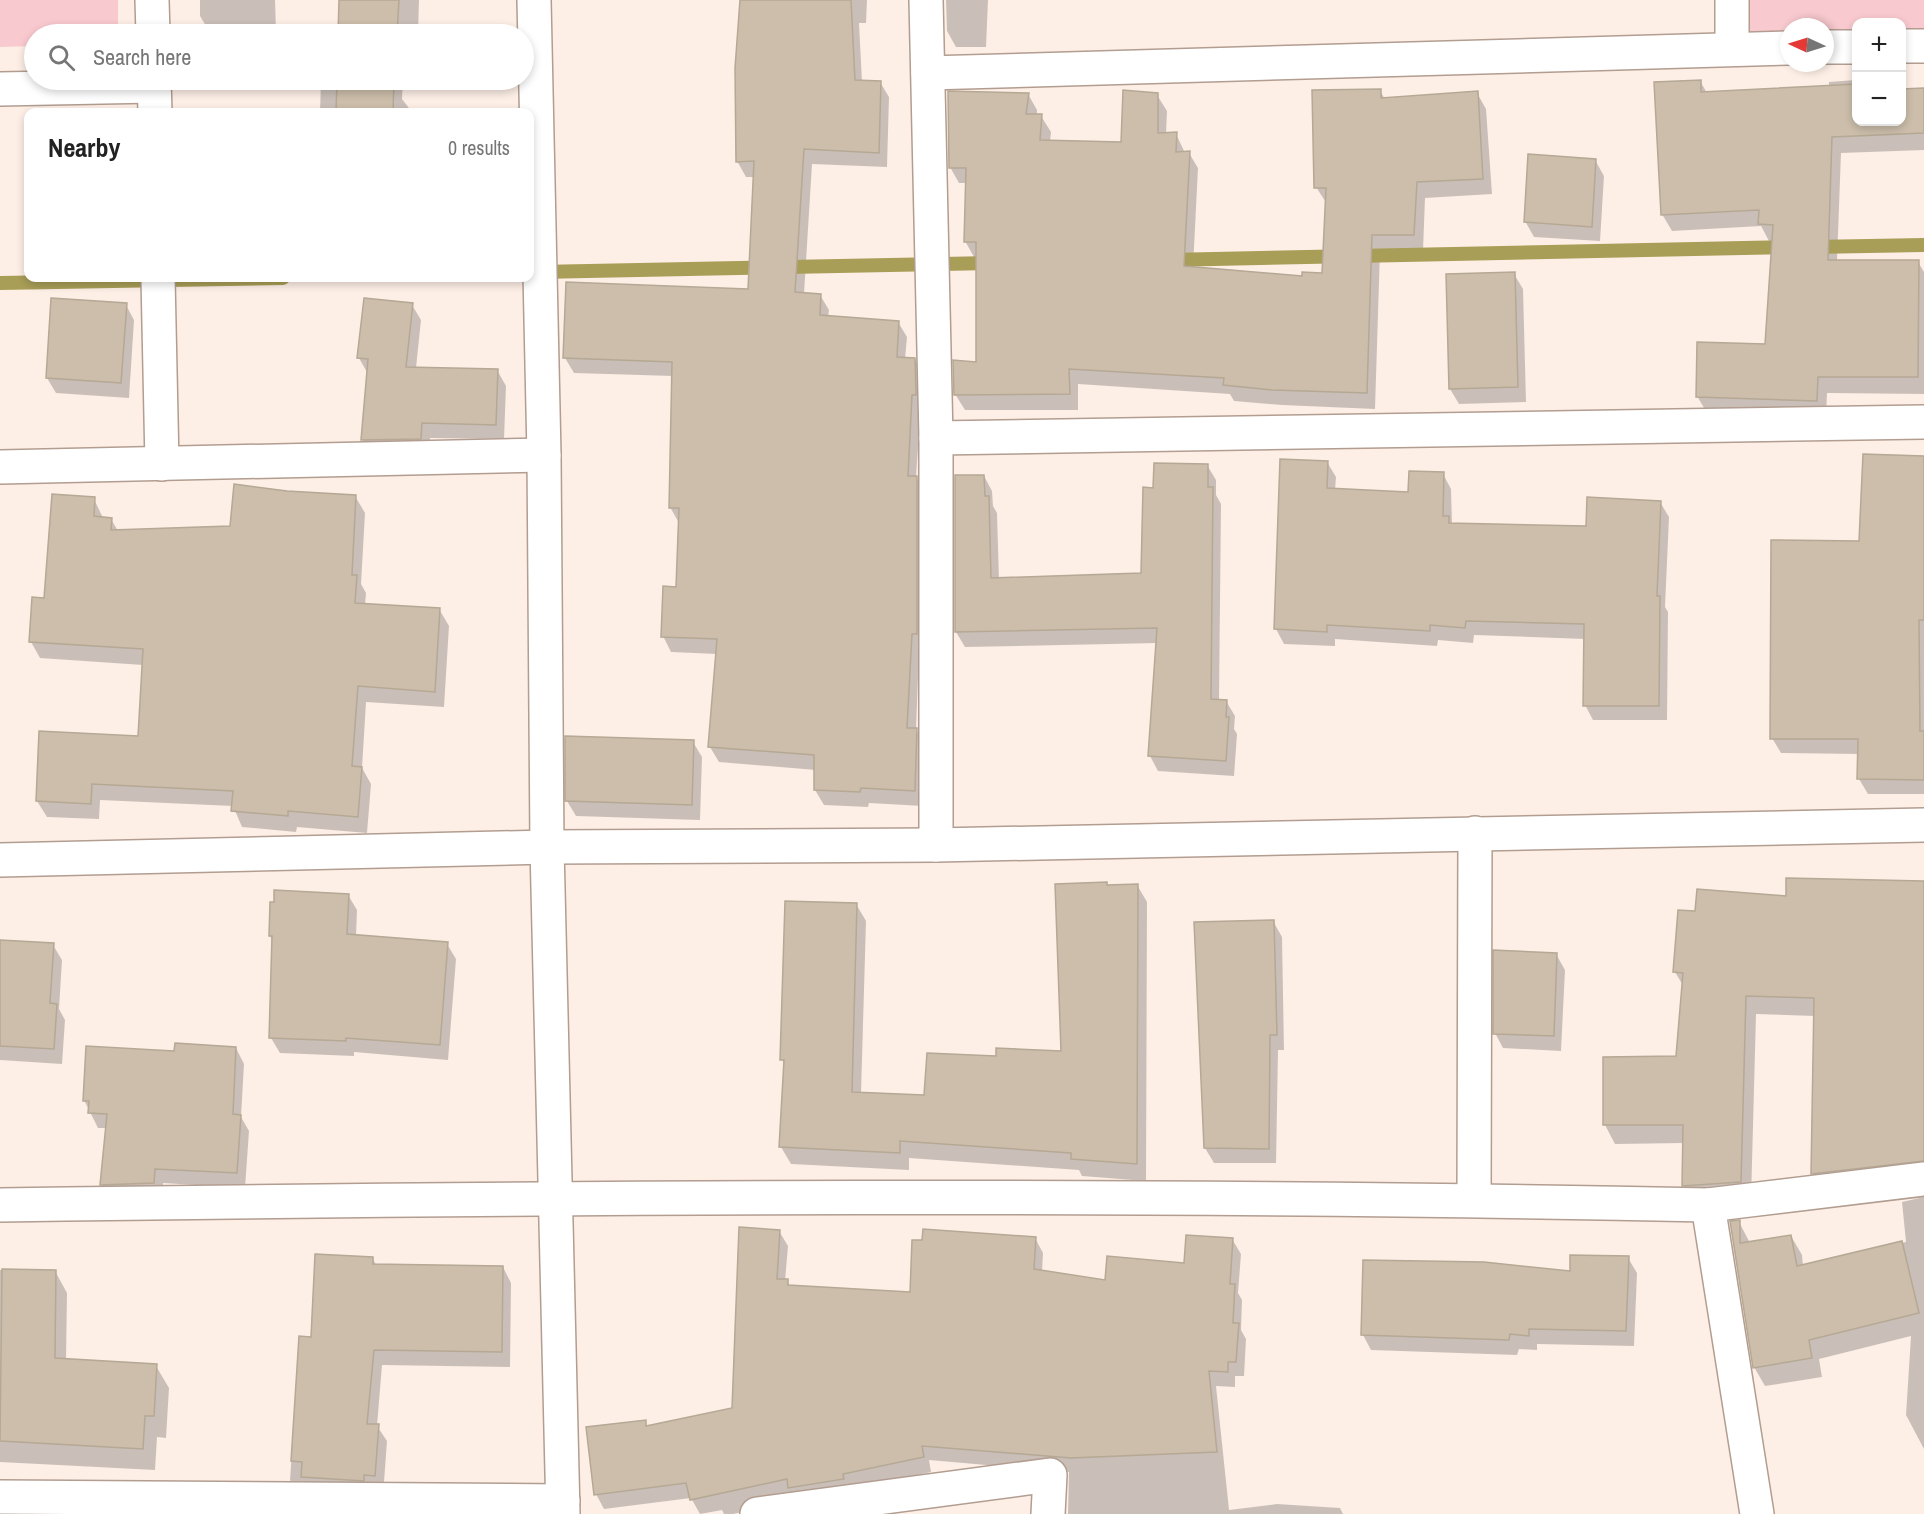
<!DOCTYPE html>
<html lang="en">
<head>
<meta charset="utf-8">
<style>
	:root { --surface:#fff; --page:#f2f2f2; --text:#222; --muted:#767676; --line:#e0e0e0 }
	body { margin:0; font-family:"Archivo Narrow",sans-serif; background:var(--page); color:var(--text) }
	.controls { position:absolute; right:18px; top:18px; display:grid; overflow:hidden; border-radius:12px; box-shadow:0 3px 9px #0003 }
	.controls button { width:54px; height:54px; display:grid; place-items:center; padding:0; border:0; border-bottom:2px solid var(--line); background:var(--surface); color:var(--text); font:30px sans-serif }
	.compass { position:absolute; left:1780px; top:18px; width:54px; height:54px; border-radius:50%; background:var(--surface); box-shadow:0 3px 9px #0003; rotate:274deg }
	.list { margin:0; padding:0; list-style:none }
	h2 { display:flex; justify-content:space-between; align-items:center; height:78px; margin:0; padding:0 24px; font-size:26px }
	h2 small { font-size:20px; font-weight:400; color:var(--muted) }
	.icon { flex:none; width:33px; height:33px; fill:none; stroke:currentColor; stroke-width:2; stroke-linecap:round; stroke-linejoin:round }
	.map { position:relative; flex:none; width:1924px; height:1514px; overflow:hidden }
	.search { position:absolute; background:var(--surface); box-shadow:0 3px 9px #0003; left:24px; top:24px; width:510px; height:66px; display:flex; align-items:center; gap:15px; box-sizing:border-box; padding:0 21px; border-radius:33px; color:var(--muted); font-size:22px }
	.panel { position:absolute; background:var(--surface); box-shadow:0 3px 9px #0003; left:24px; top:108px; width:510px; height:174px; border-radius:12px }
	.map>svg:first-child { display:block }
	.green { fill:#f8c9cf }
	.shadow { fill:#0003 }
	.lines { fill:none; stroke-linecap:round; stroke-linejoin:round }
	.stream { stroke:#a99e57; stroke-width:14 }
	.building { fill:#ccbeaa; stroke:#b5a894; stroke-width:1.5 }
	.minor-casing { stroke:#b29d90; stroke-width:36 }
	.tertiary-casing { stroke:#b29d90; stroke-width:36 }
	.minor { stroke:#fff; stroke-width:33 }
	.tertiary { stroke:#fff; stroke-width:33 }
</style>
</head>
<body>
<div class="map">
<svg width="1924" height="1514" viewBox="0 0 1924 1514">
	<rect width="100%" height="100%" fill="#fdefe6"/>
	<g class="green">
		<path d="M 0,0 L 118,0 L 118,34 L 34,34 L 34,46 L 0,47 Z"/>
		<path d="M 1739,0 L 1924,0 L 1924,41 L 1902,40 L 1902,22 L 1856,22 L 1856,38 L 1825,37 L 1825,27 L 1789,27 L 1789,37 L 1738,38 Z"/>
	</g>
	<g class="shadow">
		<path d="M 200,0 L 275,0 L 276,31 L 209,31 L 200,16 Z"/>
		<path d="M 341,0 L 419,0 L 418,34 L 340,34 Z"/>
		<path d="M 741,0 L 867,0 L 866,23 L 859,23 L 862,82 L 880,82 L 889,97 L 887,167 L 812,164 L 804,294 L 820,295 L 829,310 L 828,317 L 898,322 L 907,337 L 905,359 L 915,359 L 923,375 L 916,477 L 925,493 L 916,730 L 925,745 L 923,806 L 869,803 L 868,807 L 824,805 L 815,790 L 816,770 L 719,762 L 710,747 L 717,654 L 671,652 L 663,636 L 677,589 L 679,523 L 670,507 L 673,376 L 574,373 L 565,358 L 749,291 L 755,177 L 746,177 L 737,161 Z"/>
		<path d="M 946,0 L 988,0 L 986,47 L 956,47 L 947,31 Z"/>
		<path d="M 321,80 L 403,80 L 402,99 L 412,112 L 320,112 Z"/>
		<path d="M 1856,80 L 1856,122 L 1902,122 L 1902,91 L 1924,90 L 1924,150 L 1841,153 L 1837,261 L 1918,262 L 1924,272 L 1924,394 L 1827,393 L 1826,417 L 1707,413 L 1697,396 L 1766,346 L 1773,241 L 1769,241 L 1761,226 L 1672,231 L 1662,214 L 1700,81 L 1707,93 L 1829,87 L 1829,82 Z"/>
		<path d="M 1380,91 L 1385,99 L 1477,93 L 1486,109 L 1492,194 L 1425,198 L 1423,251 L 1380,251 L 1375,409 L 1282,405 L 1234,401 L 1230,394 L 1078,384 L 1078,410 L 965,410 L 955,394 L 978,364 L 977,257 L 974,257 L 965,241 L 967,183 L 959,183 L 950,167 L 1028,94 L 1037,110 L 1037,116 L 1041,116 L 1051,132 L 1050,142 L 1122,143 L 1157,95 L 1167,111 L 1166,134 L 1176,134 L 1185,153 L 1189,153 L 1198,168 L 1193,268 L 1304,278 L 1323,274 L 1327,204 L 1316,187 Z"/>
		<path d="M 1595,160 L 1604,176 L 1600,241 L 1534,237 L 1525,221 Z"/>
		<path d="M 1514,274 L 1523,289 L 1526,402 L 1459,404 L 1450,389 Z"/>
		<path d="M 126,305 L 134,320 L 129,398 L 56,393 L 47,378 Z"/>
		<path d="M 412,305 L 421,320 L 416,368 L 497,370 L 506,386 L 504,439 L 430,438 L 429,454 L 372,455 L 363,440 L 368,374 L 359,358 Z"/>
		<path d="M 1924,457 L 1924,794 L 1868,794 L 1859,779 L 1859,754 L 1781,753 L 1772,738 L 1861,543 Z"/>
		<path d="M 1327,462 L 1336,477 L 1335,490 L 1410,494 L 1443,474 L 1451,489 L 1452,524 L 1588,527 L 1660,502 L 1669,517 L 1665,607 L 1668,612 L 1667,720 L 1593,720 L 1585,705 L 1585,639 L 1474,635 L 1473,643 L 1438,640 L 1437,646 L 1335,639 L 1335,646 L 1284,644 L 1276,629 Z"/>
		<path d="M 1207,465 L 1216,480 L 1216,495 L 1221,504 L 1219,701 L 1226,701 L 1235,716 L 1234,729 L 1237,734 L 1234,776 L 1158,771 L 1150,756 L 1158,643 L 965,647 L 956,632 L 984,476 L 992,491 L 993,506 L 997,513 L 999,580 L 1142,575 L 1154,489 Z"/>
		<path d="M 287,492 L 355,496 L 365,513 L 361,584 L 366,593 L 365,605 L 439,609 L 449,626 L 444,707 L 366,702 L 362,768 L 371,784 L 367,833 L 297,827 L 296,832 L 242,827 L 233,806 L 100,800 L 99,819 L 47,817 L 37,801 L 41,733 L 139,738 L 143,665 L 40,658 L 31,642 L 45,599 L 94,499 L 103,518 L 111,519 L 118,531 L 232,528 Z"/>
		<path d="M 693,742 L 702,757 L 700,820 L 576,816 L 567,801 Z"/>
		<path d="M 1924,882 L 1924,1180 L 1823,1192 L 1813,1173 L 1815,1016 L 1756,1014 L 1751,1201 L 1694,1204 L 1683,1185 L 1684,1143 L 1615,1144 L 1605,1125 L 1678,1058 L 1684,987 L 1675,972 L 1697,912 L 1787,897 Z"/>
		<path d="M 1137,885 L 1147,902 L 1146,1181 L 1082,1176 L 1079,1170 L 909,1158 L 909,1170 L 791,1164 L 781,1147 L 785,1066 L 782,1059 L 856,904 L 866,921 L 861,1094 L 926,1097 L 997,1058 L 1063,1053 Z"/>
		<path d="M 348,895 L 357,910 L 356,936 L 447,944 L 456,959 L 448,1060 L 354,1052 L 354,1056 L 280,1053 L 271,1038 L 273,941 L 270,936 Z"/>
		<path d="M 1273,921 L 1282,937 L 1284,1050 L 1278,1050 L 1276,1163 L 1214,1163 L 1205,1148 Z"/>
		<path d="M 0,941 L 53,945 L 62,960 L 59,1009 L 65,1020 L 62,1064 L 0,1060 Z"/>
		<path d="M 1556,954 L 1565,970 L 1561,1051 L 1503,1048 L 1495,1033 Z"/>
		<path d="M 236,1048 L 244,1064 L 241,1117 L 249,1131 L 245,1188 L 163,1183 L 162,1198 L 110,1200 L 102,1185 L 107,1128 L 98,1128 L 84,1100 L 176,1053 Z"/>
		<path d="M 1924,1197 L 1924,1449 L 1906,1415 L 1911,1336 L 1819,1359 L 1822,1377 L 1765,1386 L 1754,1367 L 1731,1223 L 1739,1222 L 1750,1243 L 1791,1236 L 1802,1255 L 1803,1266 L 1906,1242 L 1902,1202 Z"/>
		<path d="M 779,1231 L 788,1246 L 785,1281 L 791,1286 L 911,1293 L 1035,1238 L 1043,1253 L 1042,1272 L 1106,1281 L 1185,1265 L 1232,1239 L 1241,1254 L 1238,1293 L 1242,1300 L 1241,1330 L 1246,1339 L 1244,1376 L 1235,1376 L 1235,1387 L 1216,1386 L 1229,1510 L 1277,1504 L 1340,1508 L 1343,1514 L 1068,1514 L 1069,1472 L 929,1460 L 931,1472 L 733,1514 L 724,1514 L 722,1510 L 700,1514 L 691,1498 L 604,1509 L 596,1494 L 645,1422 L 648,1427 L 734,1409 Z"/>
		<path d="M 372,1258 L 377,1266 L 503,1267 L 511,1283 L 510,1367 L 382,1365 L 377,1426 L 387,1441 L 383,1496 L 299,1495 L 290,1480 L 300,1337 L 312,1338 Z"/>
		<path d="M 1628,1258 L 1637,1273 L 1634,1346 L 1537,1344 L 1537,1350 L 1519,1349 L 1517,1355 L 1371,1350 L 1363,1335 Z"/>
		<path d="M 0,1270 L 55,1271 L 67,1293 L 66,1360 L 156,1366 L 169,1388 L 166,1438 L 157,1437 L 155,1470 L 0,1462 Z"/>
	</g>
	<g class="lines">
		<g class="stream">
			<path d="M 1812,247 L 1924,245"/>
			<path d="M 1167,260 L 1790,247"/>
			<path d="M 538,272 L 992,263"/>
			<path d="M 0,283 L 283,278"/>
		</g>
	</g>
	<g class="building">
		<path d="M 339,0 L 399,0 L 397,34 L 338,34 Z"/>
		<path d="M 740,0 L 851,0 L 855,80 L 881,81 L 879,153 L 804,149 L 795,292 L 821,294 L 820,315 L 899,321 L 897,357 L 915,358 L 916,395 L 912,395 L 908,476 L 917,476 L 917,634 L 912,634 L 907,728 L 917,728 L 915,791 L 861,788 L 860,792 L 814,790 L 814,755 L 708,747 L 717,639 L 661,637 L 663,586 L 676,587 L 679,508 L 669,508 L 672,362 L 563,358 L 566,282 L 748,289 L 754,161 L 736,162 L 735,68 Z"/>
		<path d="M 337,80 L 394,80 L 393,112 L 336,112 Z"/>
		<path d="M 1701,80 L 1701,92 L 1857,84 L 1857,122 L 1902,122 L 1902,89 L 1924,88 L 1924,133 L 1832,137 L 1828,260 L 1919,260 L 1918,377 L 1818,377 L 1817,401 L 1696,397 L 1697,342 L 1765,344 L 1773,225 L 1758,224 L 1759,210 L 1661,215 L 1654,82 Z"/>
		<path d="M 1381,89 L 1381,98 L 1478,91 L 1483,179 L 1417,182 L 1414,235 L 1372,235 L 1367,393 L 1272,390 L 1223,385 L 1224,378 L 1069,369 L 1070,394 L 954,395 L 953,360 L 976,362 L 976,242 L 964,242 L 966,168 L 949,168 L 948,91 L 1029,93 L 1026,114 L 1042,114 L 1040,140 L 1121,142 L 1123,90 L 1158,93 L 1158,133 L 1177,132 L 1176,152 L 1190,151 L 1184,266 L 1302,276 L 1302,272 L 1322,273 L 1326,188 L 1314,188 L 1312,90 Z"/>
		<path d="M 1528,154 L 1596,159 L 1592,227 L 1524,222 Z"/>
		<path d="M 1515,272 L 1518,387 L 1449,389 L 1446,274 Z"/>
		<path d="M 51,298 L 127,303 L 121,383 L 46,378 Z"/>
		<path d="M 364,298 L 413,303 L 406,367 L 498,369 L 496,425 L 422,423 L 421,439 L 361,440 L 368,359 L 357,358 Z"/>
		<path d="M 1863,454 L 1924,456 L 1924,620 L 1919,620 L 1920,731 L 1924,731 L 1924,780 L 1857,779 L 1858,739 L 1770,739 L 1771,540 L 1859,541 Z"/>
		<path d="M 1280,459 L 1328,461 L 1327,488 L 1408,492 L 1409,471 L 1444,472 L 1443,516 L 1449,516 L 1449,523 L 1586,526 L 1587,497 L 1661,501 L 1657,596 L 1660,596 L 1659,706 L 1583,706 L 1584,624 L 1466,621 L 1465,628 L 1430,625 L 1430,631 L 1327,625 L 1327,632 L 1274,629 Z"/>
		<path d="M 1154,463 L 1208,464 L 1208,487 L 1213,487 L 1211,699 L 1227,700 L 1226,717 L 1229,717 L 1226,761 L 1148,756 L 1157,628 L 955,632 L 955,475 L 984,475 L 985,496 L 989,496 L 991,578 L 1141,573 L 1143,487 L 1153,488 Z"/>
		<path d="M 234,484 L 287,491 L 356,495 L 352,575 L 357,575 L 355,603 L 440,608 L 435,692 L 358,686 L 352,766 L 362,767 L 358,817 L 288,811 L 288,816 L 231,811 L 233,791 L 92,784 L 91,804 L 36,801 L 39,731 L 138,736 L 143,649 L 29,642 L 32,597 L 44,598 L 52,494 L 95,497 L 94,516 L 112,518 L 111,530 L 230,526 Z"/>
		<path d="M 565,736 L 694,740 L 692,805 L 565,801 Z"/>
		<path d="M 1786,878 L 1924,881 L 1924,1161 L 1811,1174 L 1814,998 L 1746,996 L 1741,1182 L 1682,1186 L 1683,1125 L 1603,1125 L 1603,1057 L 1676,1056 L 1683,973 L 1673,972 L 1678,910 L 1695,911 L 1697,889 L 1786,896 Z"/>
		<path d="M 1107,882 L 1107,885 L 1138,884 L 1137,1164 L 1071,1159 L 1071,1153 L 900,1141 L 900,1153 L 779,1147 L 784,1060 L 780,1060 L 785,901 L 857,903 L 852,1092 L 924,1095 L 927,1053 L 996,1056 L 996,1048 L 1061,1051 L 1055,884 Z"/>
		<path d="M 274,890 L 349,894 L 347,934 L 448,942 L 440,1045 L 346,1038 L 346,1041 L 269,1038 L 272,936 L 269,936 L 270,902 L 274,902 Z"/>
		<path d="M 1274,920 L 1277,1035 L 1270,1035 L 1269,1149 L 1204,1148 L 1194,922 Z"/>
		<path d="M 0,940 L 54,943 L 50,1003 L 57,1004 L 54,1049 L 0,1046 Z"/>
		<path d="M 1493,950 L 1557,953 L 1554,1036 L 1493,1034 Z"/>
		<path d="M 175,1043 L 236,1047 L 233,1114 L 241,1115 L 237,1173 L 155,1169 L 154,1183 L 100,1185 L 107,1114 L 88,1113 L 89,1101 L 83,1101 L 86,1046 L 174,1051 Z"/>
		<path d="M 1740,1220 L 1740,1243 L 1791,1235 L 1797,1266 L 1902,1241 L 1919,1313 L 1809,1340 L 1812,1358 L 1753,1368 L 1730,1221 Z"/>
		<path d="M 739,1227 L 780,1230 L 777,1279 L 788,1279 L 788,1285 L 910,1292 L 912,1240 L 922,1240 L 923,1229 L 1036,1237 L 1034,1269 L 1105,1280 L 1107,1256 L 1184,1263 L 1186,1235 L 1233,1238 L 1230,1284 L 1235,1284 L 1233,1323 L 1239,1323 L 1236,1362 L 1228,1362 L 1228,1372 L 1209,1371 L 1217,1452 L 1071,1458 L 922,1446 L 924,1457 L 843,1474 L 844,1479 L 788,1488 L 787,1479 L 690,1500 L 686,1483 L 594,1495 L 586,1427 L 646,1420 L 646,1426 L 732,1408 Z"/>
		<path d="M 315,1254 L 373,1257 L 373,1264 L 503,1266 L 502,1352 L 374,1350 L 367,1424 L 379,1424 L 375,1476 L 364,1475 L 364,1481 L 301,1477 L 302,1462 L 291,1461 L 299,1336 L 311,1337 Z"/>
		<path d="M 1570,1255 L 1629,1256 L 1626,1331 L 1529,1329 L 1529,1336 L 1510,1334 L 1509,1340 L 1361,1335 L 1363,1260 L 1484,1262 L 1570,1271 Z"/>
		<path d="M 2,1269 L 56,1270 L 55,1358 L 157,1364 L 154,1416 L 145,1416 L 143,1449 L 0,1441 Z"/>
	</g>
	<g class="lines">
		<g class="minor-casing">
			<g id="minor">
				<path d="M 152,0 L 153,34"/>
				<path d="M 926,0 L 936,438 L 936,845"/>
				<path d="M 1902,46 L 1924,46"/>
				<path d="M 1825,47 L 1856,47"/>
				<path d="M 1732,48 L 1732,0"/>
				<path d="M 928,73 L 1789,48"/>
				<path d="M 154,80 L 155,112"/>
				<path d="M 0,89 L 154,86"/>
				<path d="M 158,278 L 162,464"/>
				<path d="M 936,438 L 1924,422"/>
				<path d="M 0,467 L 544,455"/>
				<path d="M 1474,1200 L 1475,833"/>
				<path d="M 0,1205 C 569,1197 1139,1193 1708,1205"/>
				<path d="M 0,1497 L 563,1501"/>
				<path d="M 757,1514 L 1050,1475 L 1048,1514"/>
				<path d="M 1757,1514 L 1708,1205 L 1924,1179"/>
			</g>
		</g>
		<g class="tertiary-casing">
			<g id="tertiary">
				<path d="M 534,0 L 544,455 L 547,847 L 563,1514"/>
				<path d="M 0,860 L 547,847 L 936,845 L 1924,825"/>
			</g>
		</g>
		<use href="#minor" class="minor"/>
		<use href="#tertiary" class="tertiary"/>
	</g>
</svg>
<div class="controls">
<button>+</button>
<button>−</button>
</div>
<svg class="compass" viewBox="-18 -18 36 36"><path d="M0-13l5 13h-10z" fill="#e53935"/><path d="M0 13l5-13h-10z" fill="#767676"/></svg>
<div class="search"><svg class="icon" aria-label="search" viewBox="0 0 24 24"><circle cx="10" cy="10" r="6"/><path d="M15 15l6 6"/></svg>Search here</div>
<section class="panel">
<h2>Nearby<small>0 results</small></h2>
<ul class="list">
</ul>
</section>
</div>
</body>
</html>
